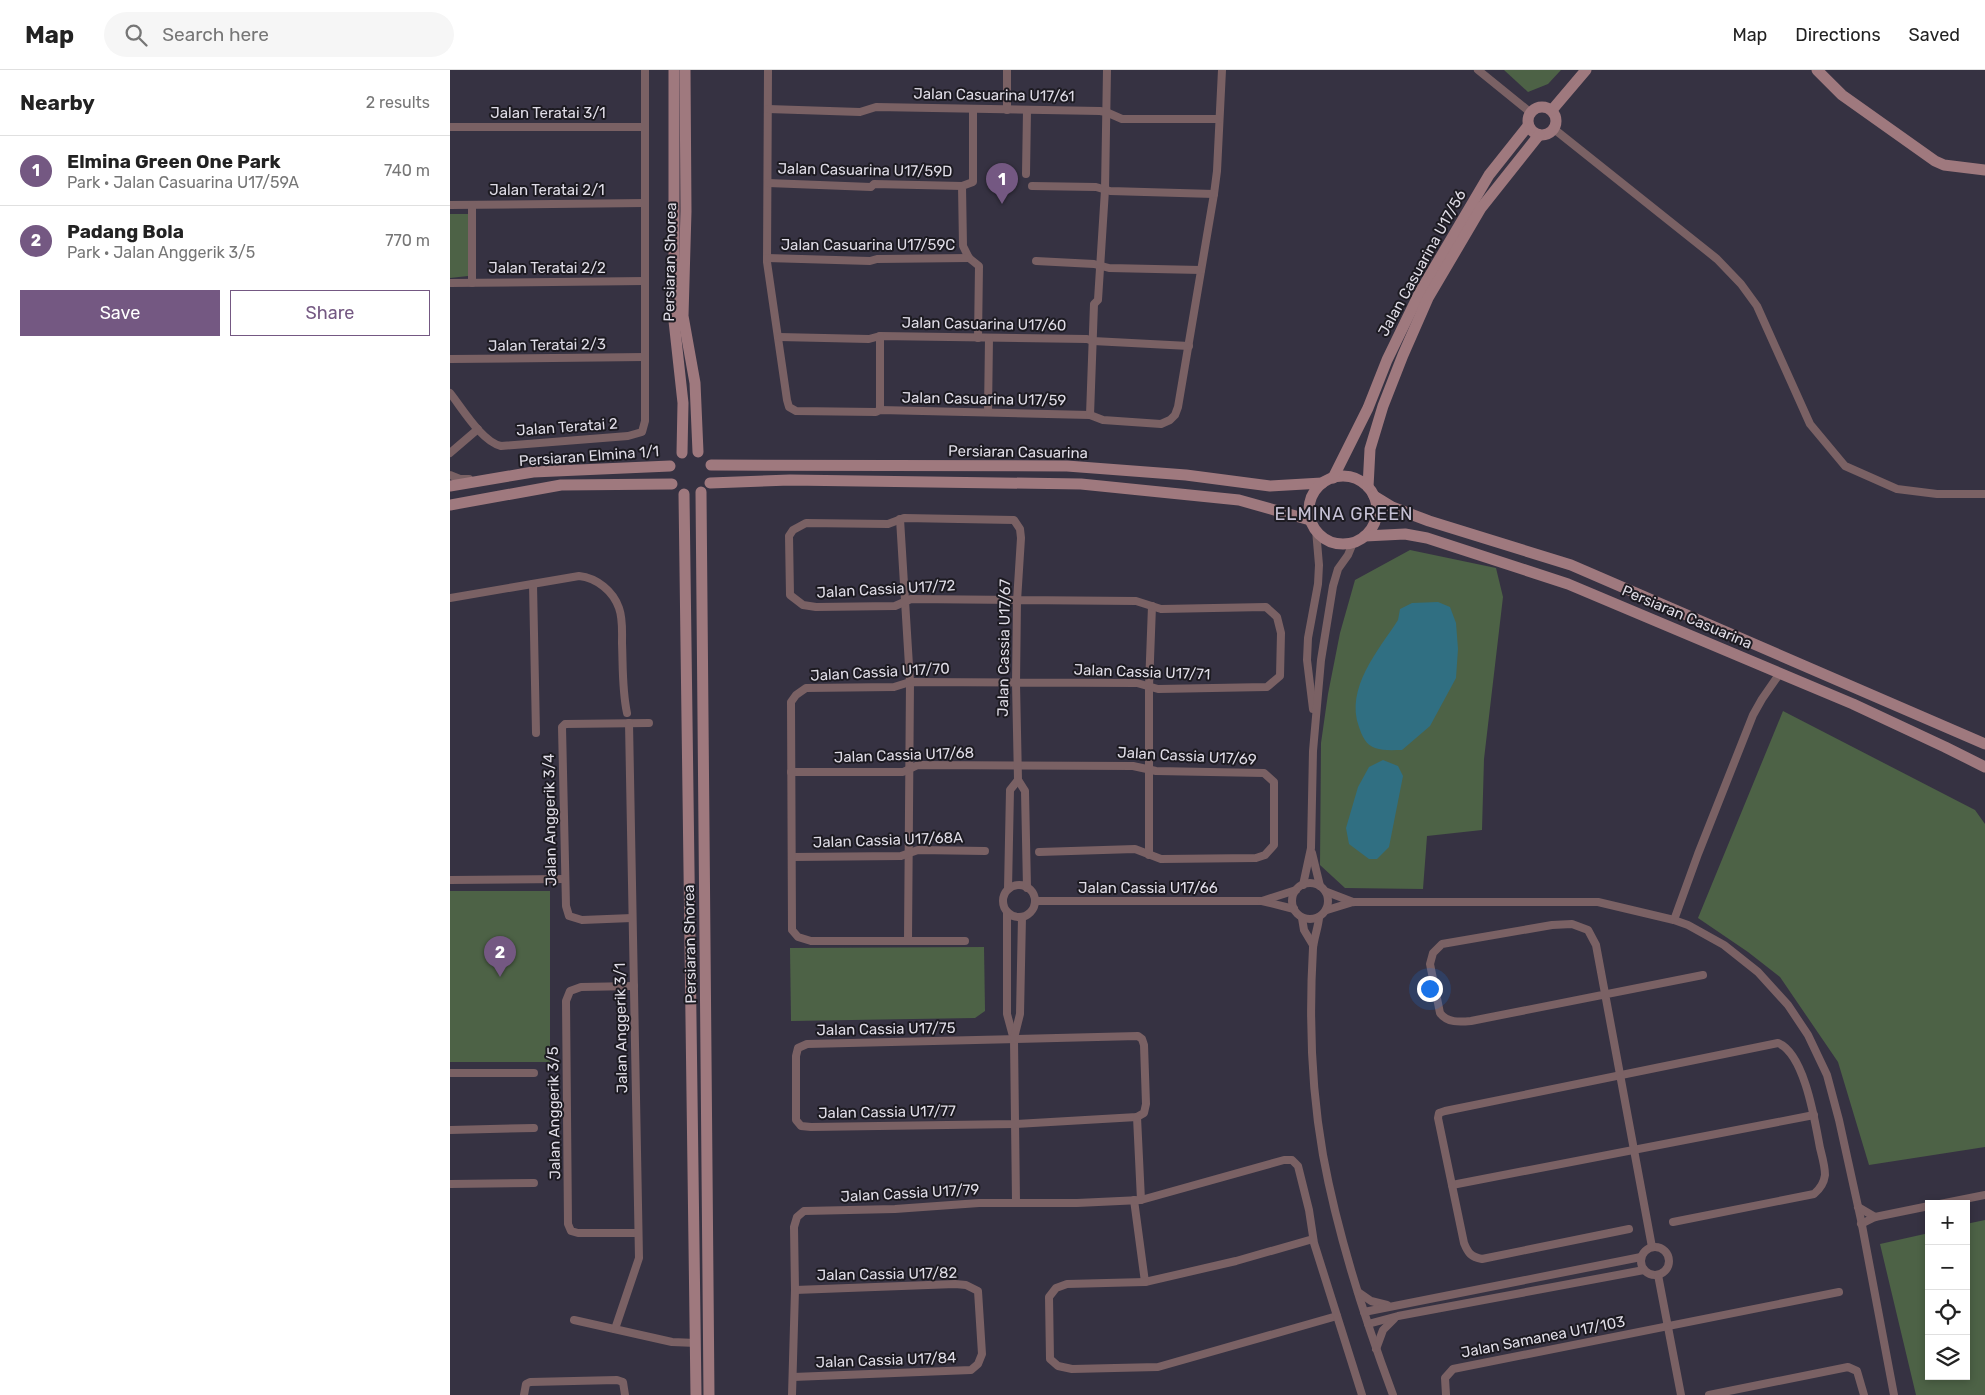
<!DOCTYPE html>
<html lang="en">
<head>
<meta charset="utf-8">
<style>
	:root { --surface:#fff; --page:#f6f6f6; --text:#222; --muted:#767676; --line:#e0e0e0; --accent:#745882 }
	body { margin:0; font-family:Rubik,sans-serif; background:var(--page); color:var(--text) }
	.controls { position:absolute; right:15px; bottom:15px; display:grid; overflow:hidden; border-radius:0px; box-shadow:0 2px 8px #0003 }
	.controls button { width:45px; height:45px; display:grid; place-items:center; padding:0; border:0; border-bottom:1px solid var(--line); background:var(--surface); color:var(--text); font:25px sans-serif }
	.you { position:absolute; left:979px; top:918px; width:18px; height:18px; margin:-12px; border:4px solid #fff; border-radius:50%; background:#1a73e8; box-shadow:0 0 0 8px #1a73e833 }
	.badge { display:grid; place-items:center; width:32px; height:32px; border-radius:50%; background:var(--accent); color:#fff; font-size:16px; font-weight:700 }
	.pin { position:absolute; translate:-50% -41px; filter:drop-shadow(0 1px 2px #0008) }
	.pin::after { content:''; position:absolute; top:26px; width:18px; height:15px; background:inherit; clip-path:polygon(0 0,100% 0,50% 100%) }
	.list { margin:0; padding:0; list-style:none }
	h2 { display:flex; justify-content:space-between; align-items:center; height:65px; margin:0; padding:0 20px; font-size:21px }
	h2 small { font-size:16px; font-weight:400; color:var(--muted) }
	.list li { display:grid; grid-template-columns:32px 1fr auto; gap:15px; align-items:center; box-sizing:border-box; height:70px; padding:0 20px; border-top:1px solid var(--line) }
	.list b { display:block; font-size:19px; white-space:nowrap }
	.list p { margin:0; font-size:16px; white-space:nowrap; color:var(--muted) }
	.list em { font-size:16px; font-style:normal; color:var(--muted) }
	.actions { display:flex; gap:10px; padding:15px 20px }
	.actions a { flex:1; padding:11px 0; border:1px solid var(--accent); border-radius:0px; text-align:center; font-size:18px; color:var(--accent) }
	.actions .main { background:var(--accent); color:#fff }
	.icon { flex:none; width:28px; height:28px; fill:none; stroke:currentColor; stroke-width:2; stroke-linecap:round; stroke-linejoin:round }
	.map { position:relative; flex:none; width:1535px; height:1325px; overflow:hidden }
	header { display:flex; align-items:center; gap:30px; box-sizing:border-box; height:70px; padding:0 25px; background:var(--surface); border-bottom:1px solid var(--line) }
	header strong { font-size:24px }
	nav { display:flex; gap:28px; margin-inline-start:auto; font-size:18px }
	.search { width:350px; height:45px; background:var(--page); display:flex; align-items:center; gap:12px; box-sizing:border-box; padding:0 18px; border-radius:28px; color:var(--muted); font-size:19px }
	main { display:flex }
	aside { flex:1; background:var(--surface) }
	.map>svg:first-child { display:block }
	.green { fill:#4d6246 }
	.water { fill:#306f82 }
	.lines { fill:none; stroke-linecap:round; stroke-linejoin:round }
	.street { stroke:#7a6164; stroke-width:8 }
	.secondary { stroke:#9f797e; stroke-width:11 }
	.labels { text-anchor:middle; stroke-width:4; stroke-linejoin:round; paint-order:stroke }
	.street-label { font-size:15px; fill:#dfdce6; stroke:#1d1b22 }
	.quarter-label { font-size:18px; letter-spacing:1px; fill:#c6c1d5; stroke:#1d1b22 }
</style>
</head>
<body>
<header>
<strong>Map</strong>
<div class="search"><svg class="icon" aria-label="search" viewBox="0 0 24 24"><circle cx="10" cy="10" r="6"/><path d="M15 15l6 6"/></svg>Search here</div>
<nav><a>Map</a><a>Directions</a><a>Saved</a></nav>
</header>
<main>
<aside>
<h2>Nearby<small>2 results</small></h2>
<ul class="list">
<li><span class="badge">1</span><div><b>Elmina Green One Park</b><p>Park · Jalan Casuarina U17/59A</p></div><em>740 m</em></li>
<li><span class="badge">2</span><div><b>Padang Bola</b><p>Park · Jalan Anggerik 3/5</p></div><em>770 m</em></li>
</ul>
<div class="actions"><a class="main">Save</a><a>Share</a></div>
</aside>
<div class="map">
<svg width="1535" height="1325" viewBox="0 0 1535 1325">
	<rect width="100%" height="100%" fill="#363242"/>
	<g class="green">
		<path d="M 1054,0 L 1111,0 L 1098,14 L 1078,22 Z"/>
		<path d="M 0,144 L 18,144 L 18,206 L 0,208 Z"/>
		<path d="M 960,480 L 1046,498 L 1053,527 L 1034,689 L 1032,760 L 977,766 L 973,819 L 895,818 L 870,795 L 871,673 L 878,624 L 890,563 L 905,510 Z"/>
		<path d="M 1333,641 L 1525,740 L 1535,754 L 1535,1077 L 1419,1095 L 1388,992 L 1330,907 L 1298,882 L 1248,848 Z"/>
		<rect x="0" y="821" width="100" height="171"/>
		<path d="M 534,877 L 535,941 L 525,948 L 341,951 L 340,878 Z"/>
		<path d="M 1535,1150 L 1535,1325 L 1466,1325 L 1430,1174 L 1479,1163 L 1479,1306 L 1516,1306 L 1516,1154 Z"/>
	</g>
	<g class="water">
		<path d="M 988,532 L 1000,537 L 1006,553 L 1008,579 L 1006,608 L 980,656 L 952,680 C 944,680 933,681 925,678 C 916,675 912,666 909,657 C 895,618 928,581 948,550 L 950,539 L 962,533 Z"/>
		<path d="M 933,690 L 948,696 L 953,706 L 939,777 L 927,789 L 919,789 L 899,774 L 896,758 L 908,717 L 919,697 Z"/>
	</g>
	<g class="lines">
		<g class="street">
			<path d="M 318,0 L 317,192 L 337,330 L 339,337 L 346,341 L 426,342 L 430,340 L 640,345 L 653,350 L 711,354 L 720,350 L 725,345 L 728,337 L 764,124 L 767,101 L 772,0"/>
			<path d="M 1028,0 L 1080,42"/>
			<path d="M 318,39 L 410,42 L 426,37 L 650,41 L 656,42 L 672,49 L 769,49"/>
			<path d="M 523,39 L 523,112 L 512,116 L 513,176 L 519,188 L 529,196 L 528,268"/>
			<path d="M 557,40 L 557,0"/>
			<path d="M 0,57 L 195,57"/>
			<path d="M 1104,59 L 1267,189 L 1291,214 L 1307,236 L 1360,354 L 1395,396 L 1447,419 L 1487,424 L 1535,424"/>
			<path d="M 576,104 L 577,40"/>
			<path d="M 318,113 L 421,117 L 424,114 L 512,116"/>
			<path d="M 582,116 L 646,117 L 660,121 L 764,124"/>
			<path d="M 0,135 L 195,133"/>
			<path d="M 317,188 L 420,191 L 427,189 L 519,188"/>
			<path d="M 586,191 L 644,194 L 659,198 L 751,200"/>
			<path d="M 0,213 L 195,211"/>
			<path d="M 22,213 L 22,135"/>
			<path d="M 329,267 L 419,269 L 430,266 L 637,269 L 643,271 L 739,276"/>
			<path d="M 0,289 L 195,287"/>
			<path d="M 0,323 C 12,338 32,372 51,376 L 178,366 L 192,362 L 195,351 L 195,0"/>
			<path d="M 430,340 L 430,266"/>
			<path d="M 538,342 L 539,268"/>
			<path d="M 640,345 L 644,234 L 648,230 L 655,120 L 657,0"/>
			<path d="M 0,383 L 28,359"/>
			<path d="M 0,405 L 10,409 L 19,409"/>
			<path d="M 450,449 L 460,612 L 458,871"/>
			<path d="M 83,514 L 86,663"/>
			<path d="M 0,528 L 129,506 C 147,508 163,521 169,538 C 173,549 172,562 172,573 C 173,597 172,620 177,643"/>
			<path d="M 863,639 L 857,590 L 858,568 L 868,514 L 869,495 L 866,460"/>
			<path d="M 341,702 L 453,702 L 468,695 L 683,696 L 706,701 L 814,703 L 824,712 L 824,775 L 815,785 L 806,788 L 711,789 L 685,779 L 589,782"/>
			<path d="M 862,783 L 870,816"/>
			<path d="M 699,785 L 699,616 L 702,536"/>
			<path d="M 342,787 L 451,786 L 468,780 L 535,781"/>
			<path d="M 0,810 L 115,809"/>
			<circle cx="860" cy="831" r="18"/>
			<path d="M 853,815 L 861,778 L 863,681 L 871,590 L 883,516 L 888,499 L 898,485 L 903,473"/>
			<circle cx="569" cy="831" r="16"/>
			<path d="M 558,819 L 560,720 L 568,710"/>
			<path d="M 877,822 L 903,832"/>
			<path d="M 585,831 L 812,831 L 844,839"/>
			<path d="M 812,831 L 846,820"/>
			<path d="M 877,840 L 903,832 L 1148,832 L 1224,850 L 1238,855 L 1274,875 L 1308,902 L 1338,935 L 1358,965 L 1377,1005 L 1389,1050 L 1411,1150 L 1444,1325"/>
			<path d="M 557,842 L 557,944 L 564,970 L 566,1132"/>
			<path d="M 182,848 L 132,850 L 119,846 L 116,836 L 112,657 L 115,654 L 199,653"/>
			<path d="M 852,848 L 854,860 L 863,875"/>
			<path d="M 869,848 C 868,858 864,868 863,878 C 859,946 861,1017 873,1085 C 888,1167 914,1247 943,1325"/>
			<path d="M 1224,850 L 1248,784 L 1303,645 L 1312,629 L 1330,603"/>
			<path d="M 515,871 L 361,871 L 348,867 L 342,860 L 341,632 L 346,625 L 356,618 L 444,617 L 460,612 L 687,613 L 708,619 L 817,617 L 830,606 L 831,563 L 827,547 L 816,537 L 711,539 L 686,531 L 461,529 L 445,536 L 366,537 L 353,535 L 340,525 L 339,466 L 343,460 L 356,453 L 438,454 L 454,448 L 564,450 L 570,459 L 571,468 L 567,531 L 566,613 L 568,710 L 575,721 L 577,818"/>
			<path d="M 184,916 L 131,917 L 120,921 L 116,931 L 118,1154 L 121,1161 L 128,1163 L 188,1163"/>
			<path d="M 688,966 L 692,969 L 694,975 L 696,1034 L 694,1043 L 687,1047 L 565,1054 L 361,1057 L 351,1056 L 346,1050 L 346,986 L 348,978 L 357,974 Z"/>
			<path d="M 564,968 L 570,944 L 572,847"/>
			<path d="M 0,1003 L 84,1003"/>
			<path d="M 687,1047 L 691,1130"/>
			<path d="M 0,1060 L 84,1058"/>
			<path d="M 0,1114 L 84,1113"/>
			<path d="M 1002,1115 L 1364,1045"/>
			<path d="M 684,1130 L 695,1212 L 786,1191 L 863,1169"/>
			<path d="M 1490,1134 L 1535,1125"/>
			<path d="M 1408,1137 L 1425,1147"/>
			<path d="M 1411,1154 L 1425,1147 L 1479,1136"/>
			<path d="M 1179,1159 L 1032,1189 C 1021,1187 1018,1183 1014,1173 L 988,1048 L 989,1043 L 995,1041 L 1328,973 C 1355,984 1365,1052 1370,1078 C 1372,1086 1375,1096 1375,1105 C 1374,1113 1370,1119 1364,1124 L 1223,1152"/>
			<circle cx="1205" cy="1191" r="14"/>
			<path d="M 1202,1177 L 1146,875 L 1138,860 L 1122,854 L 1102,855 L 992,874 L 983,883 L 980,894 L 990,943 C 997,953 1010,952 1021,951 L 1253,905"/>
			<path d="M 1208,1205 L 1231,1325"/>
			<path d="M 695,1212 L 617,1214 L 606,1218 L 599,1227 L 600,1289 L 608,1296 L 622,1299 L 708,1297 L 887,1246"/>
			<path d="M 908,1222 L 921,1231 L 937,1235"/>
			<path d="M 914,1242 L 1191,1187"/>
			<path d="M 124,1250 L 222,1272 L 246,1273"/>
			<path d="M 918,1254 L 948,1246 L 1194,1200"/>
			<path d="M 165,1259 L 189,1188 L 179,653"/>
			<path d="M 926,1279 L 933,1260 L 944,1249"/>
			<path d="M 343,1307 L 521,1300 L 528,1294 L 532,1284 L 528,1221 L 516,1215 L 505,1214 L 345,1220"/>
			<path d="M 74,1325 L 76,1314 L 80,1312 L 167,1310 L 173,1312 L 175,1325"/>
			<path d="M 342,1325 L 345,1220 L 344,1157 L 347,1147 L 354,1141 L 445,1139 L 529,1133 L 627,1133 L 691,1130 L 834,1090 L 842,1090 L 848,1096 L 859,1140 L 864,1173 L 912,1325"/>
			<path d="M 996,1325 L 995,1308 L 1003,1299 L 1389,1222"/>
			<path d="M 1259,1325 L 1398,1297 L 1407,1301 L 1414,1325"/>
		</g>
		<g class="secondary">
			<path d="M 224,0 L 224,251 L 233,333 L 232,383"/>
			<path d="M 235,0 L 236,141 L 233,246 L 245,313 L 248,382"/>
			<path d="M 1367,0 L 1392,25 L 1485,91 L 1494,95 L 1535,100"/>
			<circle cx="1092" cy="51" r="14"/>
			<path d="M 1102,40 L 1136,0"/>
			<path d="M 261,395 L 617,396 L 736,405 L 820,416 L 872,413"/>
			<circle cx="893" cy="440" r="34"/>
			<path d="M 883,408 L 918,338 L 937,290 L 970,222 L 1039,105 L 1078,56"/>
			<path d="M 260,413 L 340,410 L 631,414 L 789,430 L 860,450"/>
			<path d="M 0,416 L 83,402 L 220,396"/>
			<path d="M 918,417 L 920,379 L 933,336 L 953,285 L 978,228 L 1031,138 L 1089,65"/>
			<path d="M 251,422 L 259,1325"/>
			<path d="M 234,424 L 246,1325"/>
			<path d="M 924,426 L 942,437 L 979,451 L 1121,495 L 1535,674"/>
			<path d="M 0,435 L 111,415 L 222,414"/>
			<path d="M 915,466 L 955,464 L 977,468 L 1118,514 L 1403,634 L 1495,677 L 1535,697"/>
		</g>
	</g>
	<g class="labels">
		<g class="street-label">
			<text transform="translate(544 25) rotate(1)" y="5">Jalan Casuarina U17/61</text>
			<text x="98" y="48">Jalan Teratai 3/1</text>
			<text transform="translate(415 100) rotate(1)" y="5">Jalan Casuarina U17/59D</text>
			<text x="97" y="125">Jalan Teratai 2/1</text>
			<text x="418" y="180">Jalan Casuarina U17/59C</text>
			<text transform="translate(220 192) rotate(-89)" y="5">Persiaran Shorea</text>
			<text transform="translate(972 193) rotate(-61)" y="5">Jalan Casuarina U17/56</text>
			<text x="97" y="203">Jalan Teratai 2/2</text>
			<text transform="translate(534 254) rotate(1)" y="5">Jalan Casuarina U17/60</text>
			<text transform="translate(97 275) rotate(-1)" y="5">Jalan Teratai 2/3</text>
			<text transform="translate(534 329) rotate(1)" y="5">Jalan Casuarina U17/59</text>
			<text transform="translate(117 357) rotate(-4)" y="5">Jalan Teratai 2</text>
			<text transform="translate(568 382) rotate(1)" y="5">Persiaran Casuarina</text>
			<text transform="translate(139 386) rotate(-4)" y="5">Persiaran Elmina 1/1</text>
			<text transform="translate(436 519) rotate(-3)" y="5">Jalan Cassia U17/72</text>
			<text transform="translate(1237 547) rotate(23)" y="5">Persiaran Casuarina</text>
			<text transform="translate(554 578) rotate(-89)" y="5">Jalan Cassia U17/67</text>
			<text transform="translate(430 602) rotate(-3)" y="5">Jalan Cassia U17/70</text>
			<text transform="translate(692 602) rotate(2)" y="5">Jalan Cassia U17/71</text>
			<text transform="translate(454 685) rotate(-2)" y="5">Jalan Cassia U17/68</text>
			<text transform="translate(737 686) rotate(3)" y="5">Jalan Cassia U17/69</text>
			<text transform="translate(100 750) rotate(-91)" y="5">Jalan Anggerik 3/4</text>
			<text transform="translate(438 770) rotate(-2)" y="5">Jalan Cassia U17/68A</text>
			<text x="698" y="823">Jalan Cassia U17/66</text>
			<text transform="translate(240 874) rotate(-91)" y="5">Persiaran Shorea</text>
			<text transform="translate(171 958) rotate(-91)" y="5">Jalan Anggerik 3/1</text>
			<text transform="translate(436 959) rotate(-1)" y="5">Jalan Cassia U17/75</text>
			<text transform="translate(437 1042) rotate(-1)" y="5">Jalan Cassia U17/77</text>
			<text transform="translate(104 1043) rotate(-91)" y="5">Jalan Anggerik 3/5</text>
			<text transform="translate(460 1123) rotate(-3)" y="5">Jalan Cassia U17/79</text>
			<text transform="translate(437 1204) rotate(-1)" y="5">Jalan Cassia U17/82</text>
			<text transform="translate(1093 1267) rotate(-11)" y="5">Jalan Samanea U17/103</text>
			<text transform="translate(436 1290) rotate(-2)" y="5">Jalan Cassia U17/84</text>
		</g>
		<g class="quarter-label">
			<text x="894" y="450">ELMINA GREEN</text>
		</g>
	</g>
</svg>
<div class="controls">
<button>+</button>
<button>−</button>
<button><svg class="icon" aria-label="locate" viewBox="0 0 24 24"><circle cx="12" cy="12" r="6"/><path d="M12 2v4M12 18v4M2 12h4M18 12h4"/></svg></button>
<button><svg class="icon" aria-label="layers" viewBox="0 0 24 24"><path d="M12 4l9 5-9 5-9-5zM3 14l9 5 9-5"/></svg></button>
</div>
<div class="you"></div>
<div class="pin badge" style="left:552px;top:134px">1</div>
<div class="pin badge" style="left:50px;top:907px">2</div>
</div>
</main>
</body>
</html>
